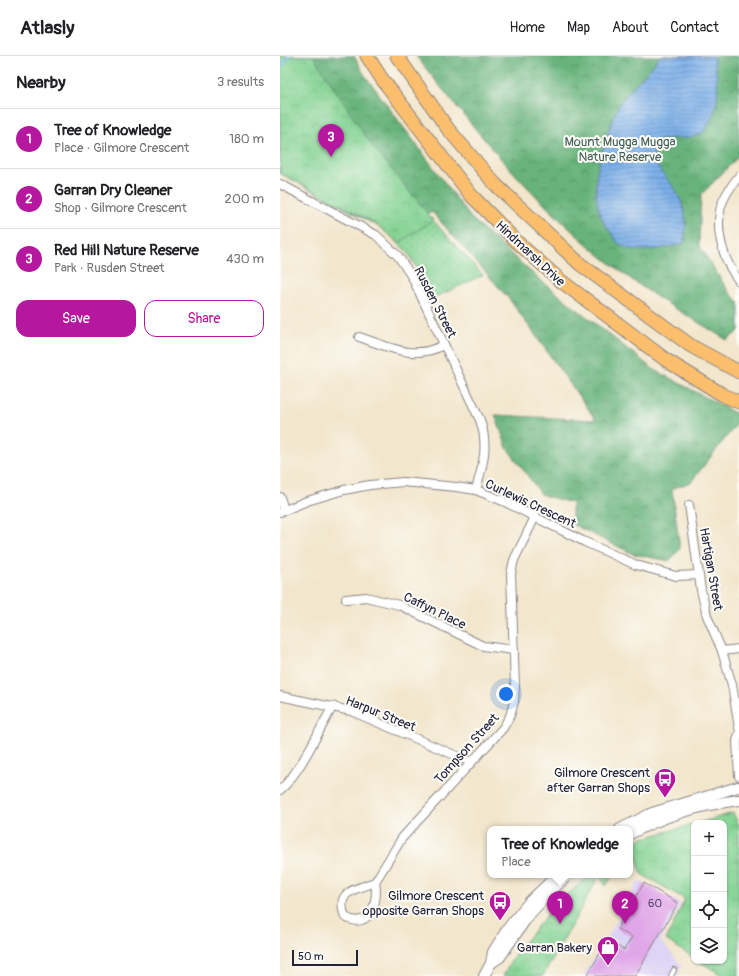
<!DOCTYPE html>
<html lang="en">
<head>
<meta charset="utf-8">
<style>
	:root { --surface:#fff; --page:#f2f2f2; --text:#202124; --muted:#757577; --line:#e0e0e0; --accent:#b5179e }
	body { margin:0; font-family:Pangolin,sans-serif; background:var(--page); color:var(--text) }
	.controls { position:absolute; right:12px; bottom:12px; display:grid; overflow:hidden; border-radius:8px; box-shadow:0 1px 3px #0004 }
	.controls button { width:36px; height:36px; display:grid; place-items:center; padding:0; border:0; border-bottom:1px solid var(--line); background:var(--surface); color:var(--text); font:20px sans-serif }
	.scale { position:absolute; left:12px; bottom:10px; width:66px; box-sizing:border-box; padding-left:4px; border:2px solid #22223b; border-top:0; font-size:11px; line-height:14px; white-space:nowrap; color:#22223b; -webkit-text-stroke:3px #fdfcf7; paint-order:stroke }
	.you { position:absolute; left:226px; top:638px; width:14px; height:14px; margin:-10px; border:3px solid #fff; border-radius:50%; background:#1a73e8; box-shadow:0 0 0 6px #1a73e833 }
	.badge { display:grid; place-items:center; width:26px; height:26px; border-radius:50%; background:var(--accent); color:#fff; font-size:13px; font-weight:700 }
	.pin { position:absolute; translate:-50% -33px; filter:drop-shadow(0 1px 2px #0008) }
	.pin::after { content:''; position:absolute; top:21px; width:14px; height:12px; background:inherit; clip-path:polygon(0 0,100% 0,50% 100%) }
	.popup { position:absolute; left:207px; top:770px; width:146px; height:52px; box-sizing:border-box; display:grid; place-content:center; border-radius:8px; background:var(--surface); filter:drop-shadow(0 1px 3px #0005); font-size:13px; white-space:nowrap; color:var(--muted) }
	.popup b { font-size:15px; color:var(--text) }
	.popup::after { content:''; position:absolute; left:50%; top:100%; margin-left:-8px; border:8px solid transparent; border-top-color:var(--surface) }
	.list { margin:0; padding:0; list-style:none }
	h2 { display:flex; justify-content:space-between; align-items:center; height:52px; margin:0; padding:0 16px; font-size:17px }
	h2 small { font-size:13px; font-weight:400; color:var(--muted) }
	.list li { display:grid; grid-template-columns:26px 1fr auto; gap:12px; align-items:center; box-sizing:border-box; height:60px; padding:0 16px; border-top:1px solid var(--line) }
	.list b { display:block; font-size:15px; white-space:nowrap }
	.list p { margin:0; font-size:13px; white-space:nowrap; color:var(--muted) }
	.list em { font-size:13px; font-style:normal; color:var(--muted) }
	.actions { display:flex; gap:8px; padding:12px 16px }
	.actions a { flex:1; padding:9px 0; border:1px solid var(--accent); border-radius:12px; text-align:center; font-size:14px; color:var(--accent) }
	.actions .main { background:var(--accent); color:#fff }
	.icon { flex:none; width:22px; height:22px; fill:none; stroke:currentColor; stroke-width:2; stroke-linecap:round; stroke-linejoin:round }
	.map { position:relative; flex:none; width:459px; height:920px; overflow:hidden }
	header { display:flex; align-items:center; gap:24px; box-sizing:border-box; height:56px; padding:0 20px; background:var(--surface); border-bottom:1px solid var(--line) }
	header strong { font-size:19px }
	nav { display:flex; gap:22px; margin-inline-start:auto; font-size:14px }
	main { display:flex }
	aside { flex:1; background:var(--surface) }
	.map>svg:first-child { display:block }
	.built { fill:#ddd5f6 }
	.grass { fill:url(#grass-dots); stroke:#527a66 }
	.forest { fill:url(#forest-crowns); stroke:#456a5b }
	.park { fill:url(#park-crowns); stroke:#527a66 }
	.water { fill:url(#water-rules); stroke:#4f6892 }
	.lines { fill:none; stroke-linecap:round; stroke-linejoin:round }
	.stream { stroke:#7cafe8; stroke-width:2.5 }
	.building { fill:#e0a7e8 }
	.service-casing { stroke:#8a8484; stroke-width:6 }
	.minor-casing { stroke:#8a8484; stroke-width:10 }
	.tertiary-casing { stroke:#8a8484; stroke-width:12 }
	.primary-casing { stroke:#8a8484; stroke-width:15 }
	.service { stroke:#fff; stroke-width:4 }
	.minor { stroke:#fff; stroke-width:8 }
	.tertiary { stroke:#fff; stroke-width:10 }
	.primary { stroke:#fabe6d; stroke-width:13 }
	.labels { text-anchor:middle; stroke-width:4; stroke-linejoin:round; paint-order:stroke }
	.number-label { font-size:11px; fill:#524366 }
	.park-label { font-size:13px; fill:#435f59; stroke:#fdfcf7 }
	.street-label { font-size:13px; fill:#22223b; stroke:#fdfcf7 }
	.poi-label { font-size:13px; fill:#22223b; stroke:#fdfcf7; text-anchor:end }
</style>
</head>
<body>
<header>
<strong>Atlasly</strong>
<nav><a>Home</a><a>Map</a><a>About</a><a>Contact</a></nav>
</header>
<main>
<aside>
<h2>Nearby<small>3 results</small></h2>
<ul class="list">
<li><span class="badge">1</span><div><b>Tree of Knowledge</b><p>Place · Gilmore Crescent</p></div><em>180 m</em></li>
<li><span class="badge">2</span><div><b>Garran Dry Cleaner</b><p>Shop · Gilmore Crescent</p></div><em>200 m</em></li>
<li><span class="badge">3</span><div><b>Red Hill Nature Reserve</b><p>Park · Rusden Street</p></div><em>430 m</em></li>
</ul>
<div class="actions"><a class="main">Save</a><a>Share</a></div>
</aside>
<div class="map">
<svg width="459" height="920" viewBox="0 0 459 920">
	<defs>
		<pattern id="grass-dots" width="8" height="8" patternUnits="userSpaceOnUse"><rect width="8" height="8" fill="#81d191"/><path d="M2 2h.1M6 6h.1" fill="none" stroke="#6fb37e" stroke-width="1.8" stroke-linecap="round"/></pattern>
		<pattern id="forest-crowns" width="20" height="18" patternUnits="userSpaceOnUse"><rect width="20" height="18" fill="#68b37b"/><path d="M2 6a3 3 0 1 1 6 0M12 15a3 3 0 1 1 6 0" fill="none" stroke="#559166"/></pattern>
		<pattern id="park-crowns" width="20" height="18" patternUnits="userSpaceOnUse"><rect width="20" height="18" fill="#81d191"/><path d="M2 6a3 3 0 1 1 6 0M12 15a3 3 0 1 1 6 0" fill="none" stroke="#6fb37e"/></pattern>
		<pattern id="water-rules" width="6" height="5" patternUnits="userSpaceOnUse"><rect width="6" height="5" fill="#7cafe8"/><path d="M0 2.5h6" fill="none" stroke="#658ebd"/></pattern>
	</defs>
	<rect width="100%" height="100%" fill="#fdfcf7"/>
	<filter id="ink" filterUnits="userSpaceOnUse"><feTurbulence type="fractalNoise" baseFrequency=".025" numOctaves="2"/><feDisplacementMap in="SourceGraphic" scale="8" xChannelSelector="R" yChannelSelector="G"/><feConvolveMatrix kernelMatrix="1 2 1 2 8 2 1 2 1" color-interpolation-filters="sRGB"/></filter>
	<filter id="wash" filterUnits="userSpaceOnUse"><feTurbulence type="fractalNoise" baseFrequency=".012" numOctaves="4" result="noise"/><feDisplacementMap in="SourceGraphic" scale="16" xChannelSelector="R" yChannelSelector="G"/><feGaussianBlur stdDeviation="0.9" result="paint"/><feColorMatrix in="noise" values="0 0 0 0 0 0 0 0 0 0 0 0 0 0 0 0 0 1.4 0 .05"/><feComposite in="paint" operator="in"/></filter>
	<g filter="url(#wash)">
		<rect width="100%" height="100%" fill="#f2e6cc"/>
		<path class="built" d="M 359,824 L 401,848 L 380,884 L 402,910 L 397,920 L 303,920 L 327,882 Z"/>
		<path class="grass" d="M 150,161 L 203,219 L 154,242 L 128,197 L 113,182 Z"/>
		<g class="forest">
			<path d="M 0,0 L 74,0 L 84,18 L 191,162 L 260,224 L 373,313 L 459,359 L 459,365 L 411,426 L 392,433 L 400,493 L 389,505 L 353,498 L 292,468 L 292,447 L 262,439 L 227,392 L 215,359 L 316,364 L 230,244 L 152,156 L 112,178 L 0,117 Z"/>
			<path d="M 136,0 L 459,0 L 459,100 L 421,139 L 419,189 L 449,236 L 459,246 L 459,275 L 447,284 C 417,265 384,247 355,226 C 269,165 201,82 136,0 Z"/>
		</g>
		<g class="park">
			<path d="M 0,0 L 33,0 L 89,86 L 153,164 L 119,187 L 93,166 L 0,117 Z"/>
			<path d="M 453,757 L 459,769 L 459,920 L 443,920 L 419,905 L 444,905 L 444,767 L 418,767 Z"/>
			<path d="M 414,768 L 414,902 L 386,884 L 405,843 L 361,818 L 353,785 Z"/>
			<path d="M 310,819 L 333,819 L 326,830 L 319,820 L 263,920 L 223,920 L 237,895 L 276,848 Z"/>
		</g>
		<path class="water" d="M 380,0 L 433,0 C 438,22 441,42 431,64 C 428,69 426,75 420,78 C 408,84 393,80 380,84 C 362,105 388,119 397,137 C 406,153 408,171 403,188 C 386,191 357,200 341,189 C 337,187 334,181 331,177 C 307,147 316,110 328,77 C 331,67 335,55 341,46 C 352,29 369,17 380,0 Z"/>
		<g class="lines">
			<path class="stream" d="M 0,13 L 9,0"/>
		</g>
		<g id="blocks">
			<path class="building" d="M 364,827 L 398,847 L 355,920 L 307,920 L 327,885 L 344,894 L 352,881 L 337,873 Z"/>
		</g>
	</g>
	<g filter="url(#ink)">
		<use href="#blocks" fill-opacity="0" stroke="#8a8484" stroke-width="1"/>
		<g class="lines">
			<g class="service-casing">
				<path id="service" d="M 391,920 L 394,914"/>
			</g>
			<g class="minor-casing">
				<g id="minor">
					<path d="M 459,120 C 451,130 442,142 440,155 C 436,178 444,206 459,225"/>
					<path d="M 0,128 L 96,179 L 118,200 L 132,221 L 200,364 C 209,390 203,408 196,434"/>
					<path d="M 79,281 C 110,291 132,305 164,289"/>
					<path d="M 0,441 L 4,454"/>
					<path d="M 409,449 L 421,534 L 427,560 L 442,595 L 452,629 L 459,672"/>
					<path d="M 0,456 L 27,445 L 64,434 L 90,429 L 123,426 L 176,431 L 196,434 L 223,445 L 305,486 L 356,509 L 396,520 L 418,519"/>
					<path d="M 66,543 L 86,541 L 119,549 L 203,590 L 234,594"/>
					<path d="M 442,595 L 459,593"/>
					<path d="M 0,640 L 71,655 L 191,706"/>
					<path d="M 459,678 L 457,685 L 459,720"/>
					<path d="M 0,734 C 20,717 39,674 53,650"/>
					<path d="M 95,826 C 75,834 55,834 65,861 C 90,875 99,846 95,826 L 122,782 L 223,672 L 230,660 L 234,646 L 235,630 L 231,518 L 234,504 L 255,461"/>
				</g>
			</g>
			<g class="tertiary-casing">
				<g id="tertiary">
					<path d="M 340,773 L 372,757 L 458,731"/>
					<path d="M 350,778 C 385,759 420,749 459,744"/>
					<path d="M 211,907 L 220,901 L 248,860 L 270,836 L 288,819"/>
					<path d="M 204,920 L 211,907 L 213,896 L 228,872 L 250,845 L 277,819"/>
				</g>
			</g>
			<g class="primary-casing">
				<g id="primary">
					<path d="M 87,0 L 102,23 L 191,139 L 237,186 L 281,225 L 386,304 L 443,339 L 459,346"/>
					<path d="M 117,0 L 168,73 L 215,128 L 300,208 L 411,290 L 459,316"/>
				</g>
			</g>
			<use href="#service" class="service"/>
			<use href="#minor" class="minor"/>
			<use href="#tertiary" class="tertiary"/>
			<use href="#primary" class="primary"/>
		</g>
	</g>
	<defs>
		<g id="bus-pin" transform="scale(1.15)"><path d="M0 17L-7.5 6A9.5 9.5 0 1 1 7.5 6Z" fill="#b5179e" stroke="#fdfcf7"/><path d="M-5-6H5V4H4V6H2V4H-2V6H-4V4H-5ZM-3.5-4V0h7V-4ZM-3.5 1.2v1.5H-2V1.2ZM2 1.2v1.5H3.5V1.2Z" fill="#fff"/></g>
		<g id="shop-pin" transform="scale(1.15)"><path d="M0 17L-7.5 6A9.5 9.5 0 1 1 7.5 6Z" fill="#b5179e" stroke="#fdfcf7"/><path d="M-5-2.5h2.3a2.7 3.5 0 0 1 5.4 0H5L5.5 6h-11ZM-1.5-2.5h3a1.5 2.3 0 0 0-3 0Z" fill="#fff"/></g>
	</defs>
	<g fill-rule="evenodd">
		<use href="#bus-pin" x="385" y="723"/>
		<use href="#bus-pin" x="220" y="846"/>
		<use href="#shop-pin" x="328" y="891"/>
	</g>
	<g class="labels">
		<g class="number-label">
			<text x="375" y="851">60</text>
		</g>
		<g class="park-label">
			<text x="340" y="90">Mount Mugga Mugga<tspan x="340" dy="15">Nature Reserve</tspan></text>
		</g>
		<g class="street-label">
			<text transform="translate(251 197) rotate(43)" y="5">Hindmarsh Drive</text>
			<text transform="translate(156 246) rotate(63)" y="5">Rusden Street</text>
			<text transform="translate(251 447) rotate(25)" y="5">Curlewis Crescent</text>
			<text transform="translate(432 513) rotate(80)" y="5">Hartigan Street</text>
			<text transform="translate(155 554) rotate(26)" y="5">Caffyn Place</text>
			<text transform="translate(101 657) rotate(22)" y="5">Harpur Street</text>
			<text transform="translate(186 692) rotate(-48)" y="5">Tompson Street</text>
		</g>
		<g class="poi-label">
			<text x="370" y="721">Gilmore Crescent<tspan x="370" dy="15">after Garran Shops</tspan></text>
			<text x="204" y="844">Gilmore Crescent<tspan x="204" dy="15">opposite Garran Shops</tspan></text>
			<text x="312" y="896">Garran Bakery</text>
		</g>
	</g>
</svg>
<div class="controls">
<button>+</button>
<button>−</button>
<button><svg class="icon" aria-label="locate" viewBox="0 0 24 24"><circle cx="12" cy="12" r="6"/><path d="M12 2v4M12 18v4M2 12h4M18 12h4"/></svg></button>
<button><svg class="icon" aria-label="layers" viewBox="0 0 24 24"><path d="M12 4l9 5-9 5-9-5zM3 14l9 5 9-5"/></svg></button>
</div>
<div class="scale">50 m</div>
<div class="you"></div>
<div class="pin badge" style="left:280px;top:868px">1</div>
<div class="popup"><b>Tree of Knowledge</b>Place</div>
<div class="pin badge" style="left:345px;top:868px">2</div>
<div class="pin badge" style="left:51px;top:101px">3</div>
</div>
</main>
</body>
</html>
